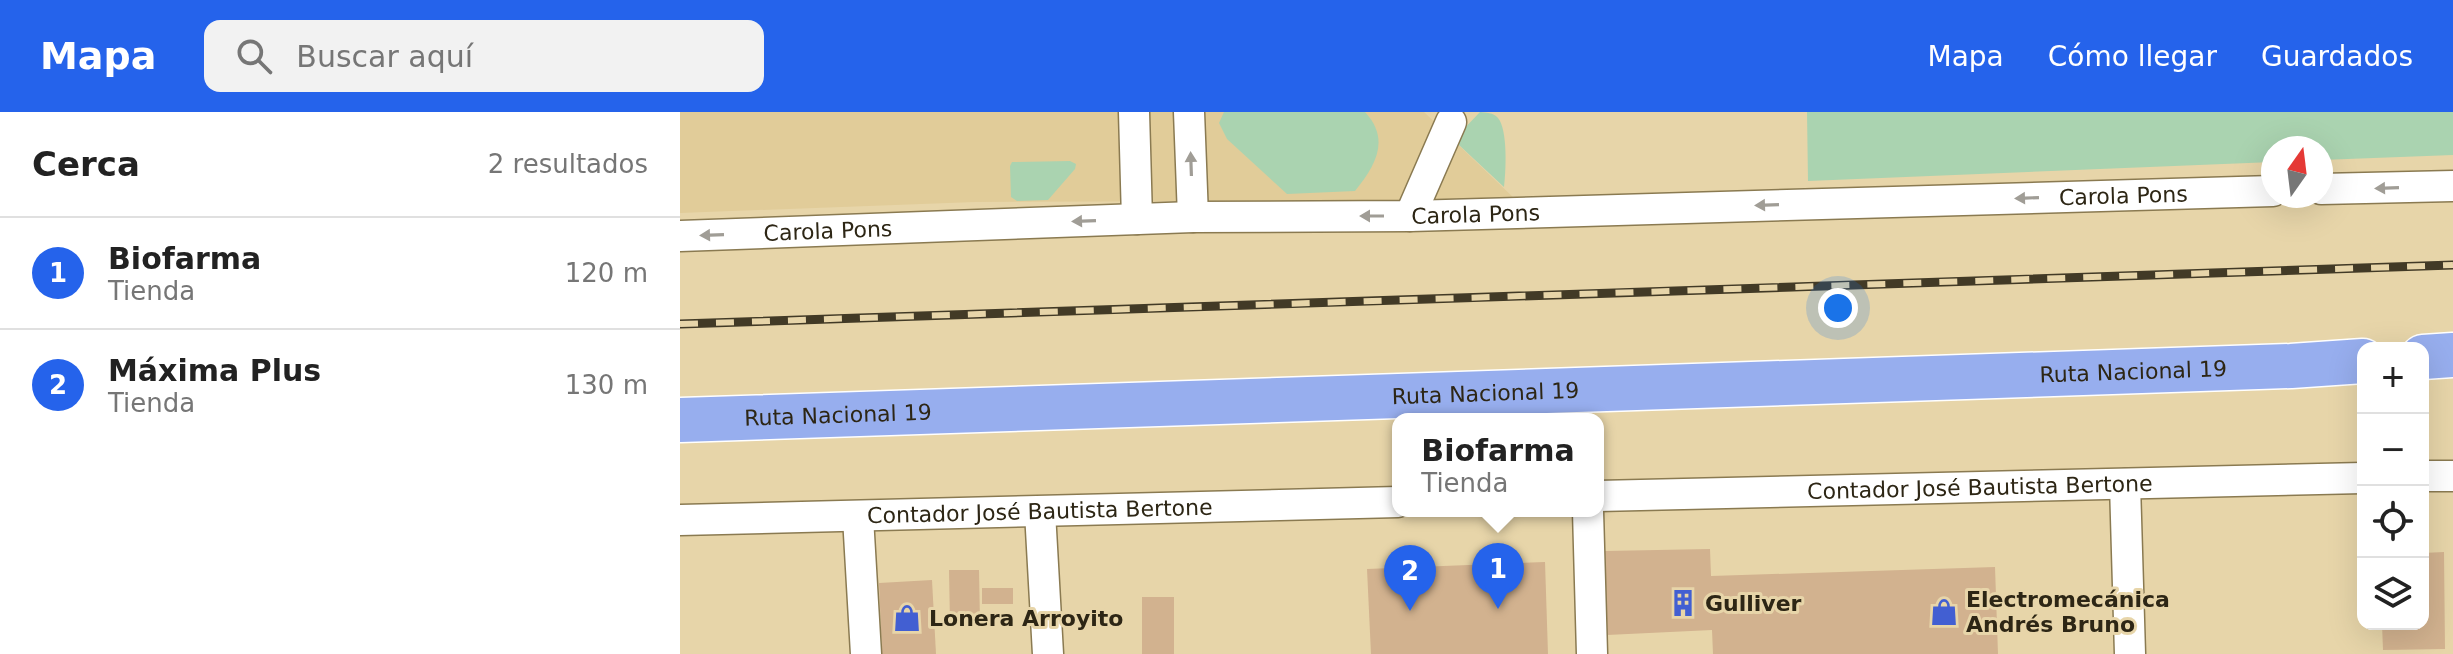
<!DOCTYPE html>
<html lang="es">
<head>
<meta charset="utf-8">
<style>
	:root { --surface:#fff; --page:#f2f2f2; --text:#222; --muted:#767676; --line:#e0e0e0; --accent:#2563eb }
	body { margin:0; font-family:"DejaVu Sans",sans-serif; background:var(--page); color:var(--text) }
	.controls { position:absolute; right:24px; bottom:24px; display:grid; overflow:hidden; border-radius:16px; box-shadow:0 8px 32px #0002 }
	.controls button { width:72px; height:72px; display:grid; place-items:center; padding:0; border:0; border-bottom:2px solid var(--line); background:var(--surface); color:var(--text); font:40px sans-serif }
	.compass { position:absolute; left:1581px; top:24px; width:72px; height:72px; border-radius:50%; background:var(--surface); box-shadow:0 8px 32px #0002; rotate:14deg }
	.you { position:absolute; left:1158px; top:196px; width:28px; height:28px; margin:-20px; border:6px solid #fff; border-radius:50%; background:#1a73e8; box-shadow:0 0 0 12px #1a73e833 }
	.badge { display:grid; place-items:center; width:52px; height:52px; border-radius:50%; background:var(--accent); color:#fff; font-size:26px; font-weight:700 }
	.pin { position:absolute; translate:-50% -66px; filter:drop-shadow(0 2px 4px #0008) }
	.pin::after { content:''; position:absolute; top:42px; width:28px; height:24px; background:inherit; clip-path:polygon(0 0,100% 0,50% 100%) }
	.popup { position:absolute; left:712px; top:301px; width:212px; height:104px; box-sizing:border-box; display:grid; place-content:center; border-radius:16px; background:var(--surface); filter:drop-shadow(0 2px 6px #0005); font-size:26px; white-space:nowrap; color:var(--muted) }
	.popup b { font-size:30px; color:var(--text) }
	.popup::after { content:''; position:absolute; left:50%; top:100%; margin-left:-16px; border:16px solid transparent; border-top-color:var(--surface) }
	.list { margin:0; padding:0; list-style:none }
	h2 { display:flex; justify-content:space-between; align-items:center; height:104px; margin:0; padding:0 32px; font-size:34px }
	h2 small { font-size:26px; font-weight:400; color:var(--muted) }
	.list li { display:grid; grid-template-columns:52px 1fr auto; gap:24px; align-items:center; box-sizing:border-box; height:112px; padding:0 32px; border-top:2px solid var(--line) }
	.list b { display:block; font-size:30px; white-space:nowrap }
	.list p { margin:0; font-size:26px; white-space:nowrap; color:var(--muted) }
	.list em { font-size:26px; font-style:normal; color:var(--muted) }
	.icon { flex:none; width:44px; height:44px; fill:none; stroke:currentColor; stroke-width:2; stroke-linecap:round; stroke-linejoin:round }
	.map { position:relative; flex:none; width:1773px; height:542px; overflow:hidden }
	header { display:flex; align-items:center; gap:48px; box-sizing:border-box; height:112px; padding:0 40px; background:var(--accent); color:#fff }
	header strong { font-size:38px }
	nav { display:flex; gap:44px; margin-inline-start:auto; font-size:28px }
	.search { width:560px; height:72px; background:var(--page); display:flex; align-items:center; gap:20px; box-sizing:border-box; padding:0 28px; border-radius:16px; color:var(--muted); font-size:30px }
	main { display:flex }
	aside { flex:1; background:var(--surface) }
	.map>svg:first-child { display:block }
	.built { fill:#e1cc99 }
	.green { fill:#aad3b0 }
	.building { fill:#d2b28f }
	.lines { fill:none; stroke-linecap:round; stroke-linejoin:round }
	.minor-casing { stroke:#8a7a51; stroke-width:33 }
	.highway-casing { stroke:#fff; stroke-width:47 }
	.minor { stroke:#fff; stroke-width:30 }
	.highway { stroke:#97aeee; stroke-width:44 }
	.rail-casing { stroke:#423a26; stroke-width:9 }
	.rail { stroke:#e7d5a9; stroke-width:6; stroke-dasharray:18; stroke-linecap:butt }
	.oneway { fill:#a09d96 }
	.labels { text-anchor:middle; stroke-width:6; stroke-linejoin:round; paint-order:stroke }
	.street-label { font-size:22px; fill:#2d2615; stroke:#e7d5a9 }
	.poi-label { font-size:22px; font-weight:bold; fill:#2d2615; stroke:#e7d5a9; text-anchor:start }
</style>
</head>
<body>
<header>
<strong>Mapa</strong>
<div class="search"><svg class="icon" aria-label="search" viewBox="0 0 24 24"><circle cx="10" cy="10" r="6"/><path d="M15 15l6 6"/></svg>Buscar aquí</div>
<nav><a>Mapa</a><a>Cómo llegar</a><a>Guardados</a></nav>
</header>
<main>
<aside>
<h2>Cerca<small>2 resultados</small></h2>
<ul class="list">
<li><span class="badge">1</span><div><b>Biofarma</b><p>Tienda</p></div><em>120 m</em></li>
<li><span class="badge">2</span><div><b>Máxima Plus</b><p>Tienda</p></div><em>130 m</em></li>
</ul>
</aside>
<div class="map">
<svg width="1773" height="542" viewBox="0 0 1773 542">
	<rect width="100%" height="100%" fill="#e7d5a9"/>
	<path class="built" d="M 0,0 L 744,0 L 836,88 L 295,90 L 0,101 Z"/>
	<g class="green">
		<path d="M 544,0 L 685,0 C 711,28 695,54 675,79 L 607,82 L 547,27 L 539,11 Z"/>
		<path d="M 800,0 C 806,1 813,0 818,6 C 828,18 826,60 824,75 L 779,33 L 780,21 Z"/>
		<path d="M 1127,0 L 1773,0 L 1773,43 L 1641,48 L 1641,36 L 1593,36 L 1593,50 L 1128,69 Z"/>
		<path d="M 390,49 L 396,52 L 395,57 L 368,88 L 337,89 L 331,85 L 330,54 L 332,50 Z"/>
	</g>
	<g class="building">
		<path d="M 1030,437 L 1031,464 L 1315,455 L 1318,542 L 1033,542 L 1032,518 L 927,523 L 925,439 Z"/>
		<path d="M 1764,440 L 1765,537 L 1703,538 L 1702,512 L 1743,512 L 1743,441 Z"/>
		<path d="M 865,450 L 868,542 L 691,542 L 687,457 Z"/>
		<path d="M 269,458 L 299,458 L 300,511 L 270,511 Z"/>
		<path d="M 252,468 L 256,542 L 202,542 L 199,471 Z"/>
		<rect x="302" y="476" width="31" height="16"/>
		<rect x="462" y="485" width="32" height="57"/>
	</g>
	<g class="lines">
		<g class="minor-casing">
			<g id="minor">
				<path d="M 454,0 L 457,107"/>
				<path d="M 509,0 L 513,105"/>
				<path d="M 1641,77 L 1773,74"/>
				<path d="M 730,104 L 771,10"/>
				<path id="s1" d="M 0,124 L 513,105 L 730,104 L 1593,79"/>
				<path d="M 1743,364 L 1773,364"/>
				<path d="M 1445,372 L 1450,542"/>
				<path id="s2" d="M 918,384 L 1683,366"/>
				<path d="M 908,399 L 912,542"/>
				<path d="M 360,400 L 368,542"/>
				<path d="M 178,405 L 186,542"/>
				<path id="s3" d="M 0,408 L 718,390"/>
			</g>
		</g>
		<g class="highway-casing">
			<g id="highway">
				<path d="M 1743,245 L 1773,243"/>
				<path id="s4" d="M 0,308 L 1611,254 L 1683,249"/>
			</g>
		</g>
		<use href="#minor" class="minor"/>
		<use href="#highway" class="highway"/>
		<g class="rail-casing">
			<path id="rail" d="M 0,212 L 1773,153"/>
		</g>
		<use href="#rail" class="rail"/>
	</g>
	<defs><path id="oneway-solid" d="M-6-.8H1V-3.2L6.5 0L1 3.2V.8H-6Z" transform="scale(2)"/></defs>
	<g class="oneway">
		<use href="#oneway-solid" transform="translate(511 52) rotate(-92)"/>
		<use href="#oneway-solid" transform="translate(1707 76) rotate(178)"/>
		<use href="#oneway-solid" transform="translate(1347 86) rotate(178)"/>
		<use href="#oneway-solid" transform="translate(1087 93) rotate(178)"/>
		<use href="#oneway-solid" transform="translate(692 104) rotate(180)"/>
		<use href="#oneway-solid" transform="translate(404 109) rotate(178)"/>
		<use href="#oneway-solid" transform="translate(32 123) rotate(178)"/>
	</g>
	<defs>
		<g id="building-bare" transform="scale(2.16)"><path d="M-4-6H4V6H1V3H-1V6H-4ZM-2.5-4.3h1.7v1.8h-1.7ZM.8-4.3h1.7v1.8H.8ZM-2.5-1h1.7V.8h-1.7ZM.8-1h1.7V.8H.8Z" fill="#425fd2" stroke="#e7d5a9" stroke-width="2.5" paint-order="stroke"/></g>
		<g id="shop-bare" transform="scale(2.16)"><path d="M-5-2.5h2.3a2.7 3.5 0 0 1 5.4 0H5L5.5 6h-11ZM-1.5-2.5h3a1.5 2.3 0 0 0-3 0Z" fill="#425fd2" stroke="#e7d5a9" stroke-width="2.5" paint-order="stroke"/></g>
	</defs>
	<g fill-rule="evenodd">
		<use href="#building-bare" x="1003" y="491"/>
		<use href="#shop-bare" x="1264" y="500"/>
		<use href="#shop-bare" x="227" y="506"/>
	</g>
	<g class="labels">
		<g class="street-label">
			<text dy="8" stroke="none"><textPath href="#s1" startOffset="1444">Carola Pons</textPath></text>
			<text dy="8" stroke="none"><textPath href="#s1" startOffset="796">Carola Pons</textPath></text>
			<text dy="8" stroke="none"><textPath href="#s1" startOffset="148">Carola Pons</textPath></text>
			<text dy="8" stroke="none"><textPath href="#s4" startOffset="1454">Ruta Nacional 19</textPath></text>
			<text dy="8" stroke="none"><textPath href="#s4" startOffset="806">Ruta Nacional 19</textPath></text>
			<text dy="8" stroke="none"><textPath href="#s4" startOffset="158">Ruta Nacional 19</textPath></text>
			<text dy="8" stroke="none"><textPath href="#s2" startOffset="382">Contador José Bautista Bertone</textPath></text>
			<text dy="8" stroke="none"><textPath href="#s3" startOffset="360">Contador José Bautista Bertone</textPath></text>
		</g>
		<g class="poi-label">
			<text x="1286" y="495">Electromecánica<tspan x="1286" dy="25">Andrés Bruno</tspan></text>
			<text x="1025" y="499">Gulliver</text>
			<text x="249" y="514">Lonera Arroyito</text>
		</g>
	</g>
</svg>
<div class="controls">
<button>+</button>
<button>−</button>
<button><svg class="icon" aria-label="locate" viewBox="0 0 24 24"><circle cx="12" cy="12" r="6"/><path d="M12 2v4M12 18v4M2 12h4M18 12h4"/></svg></button>
<button><svg class="icon" aria-label="layers" viewBox="0 0 24 24"><path d="M12 4l9 5-9 5-9-5zM3 14l9 5 9-5"/></svg></button>
</div>
<svg class="compass" viewBox="-18 -18 36 36"><path d="M0-13l5 13h-10z" fill="#e53935"/><path d="M0 13l5-13h-10z" fill="#767676"/></svg>
<div class="you"></div>
<div class="pin badge" style="left:818px;top:497px">1</div>
<div class="popup"><b>Biofarma</b>Tienda</div>
<div class="pin badge" style="left:730px;top:499px">2</div>
</div>
</main>
</body>
</html>
